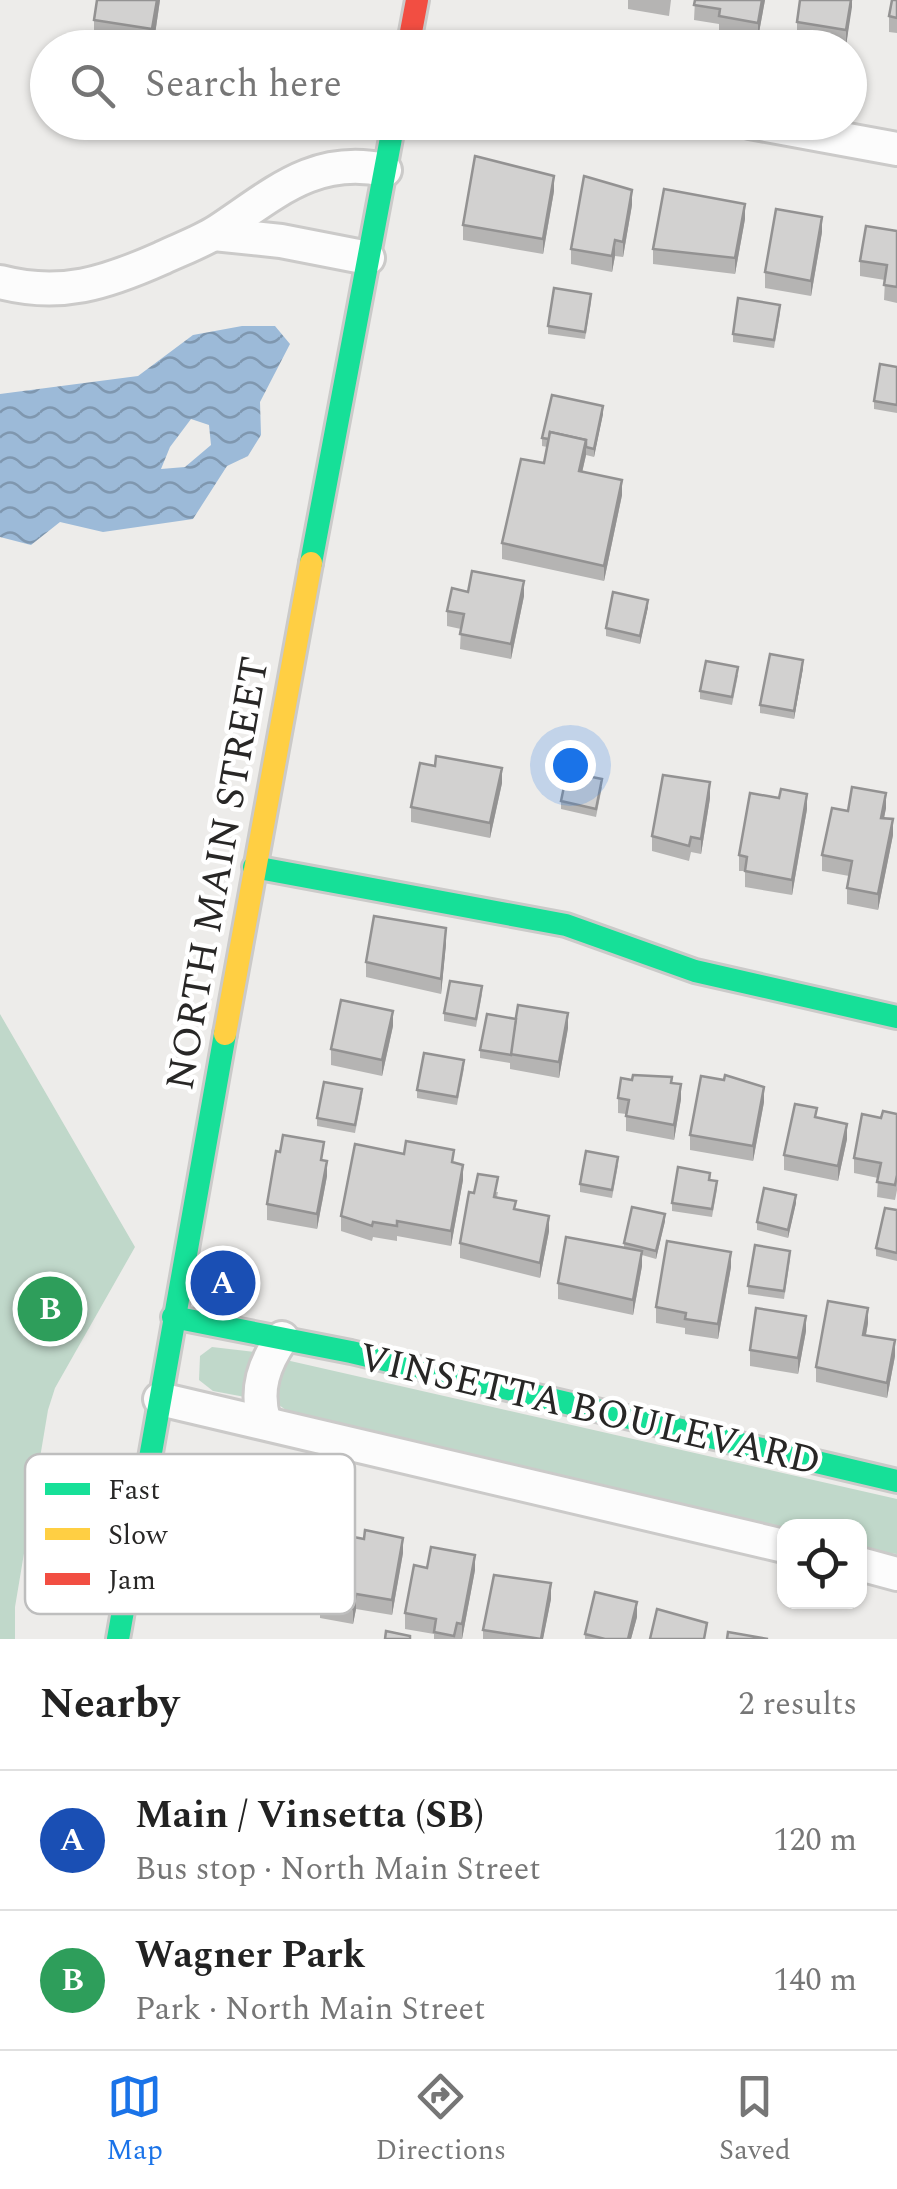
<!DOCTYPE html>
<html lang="en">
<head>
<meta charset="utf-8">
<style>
	:root { --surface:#fff; --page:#f2f2f2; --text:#222; --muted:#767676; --line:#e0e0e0; --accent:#1a73e8 }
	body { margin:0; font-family:Spectral,serif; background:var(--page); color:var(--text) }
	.controls { position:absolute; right:30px; bottom:30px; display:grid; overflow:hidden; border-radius:20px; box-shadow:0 2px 8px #0004 }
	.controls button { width:90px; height:90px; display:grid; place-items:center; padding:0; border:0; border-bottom:2px solid var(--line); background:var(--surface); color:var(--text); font:50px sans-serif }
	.you { position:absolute; left:570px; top:765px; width:35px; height:35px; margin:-25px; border:8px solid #fff; border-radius:50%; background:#1a73e8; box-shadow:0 0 0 15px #1a73e833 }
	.badge { display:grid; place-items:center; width:65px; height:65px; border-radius:50%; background:var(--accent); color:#fff; font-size:32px; font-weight:700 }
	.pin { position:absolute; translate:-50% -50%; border:5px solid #fff; box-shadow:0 2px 10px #0006 }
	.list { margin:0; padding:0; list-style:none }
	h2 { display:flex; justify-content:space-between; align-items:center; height:130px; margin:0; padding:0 40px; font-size:42px }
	h2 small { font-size:32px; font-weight:400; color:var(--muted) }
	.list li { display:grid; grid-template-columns:65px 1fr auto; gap:30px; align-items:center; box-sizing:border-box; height:140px; padding:0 40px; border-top:2px solid var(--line) }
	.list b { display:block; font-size:38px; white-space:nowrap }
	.list p { margin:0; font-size:32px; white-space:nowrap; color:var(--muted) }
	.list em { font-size:32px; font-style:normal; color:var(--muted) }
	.icon { flex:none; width:55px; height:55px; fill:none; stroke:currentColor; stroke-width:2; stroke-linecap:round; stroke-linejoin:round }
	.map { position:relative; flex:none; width:897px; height:1639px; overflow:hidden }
	.search { position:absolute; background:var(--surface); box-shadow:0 2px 8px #0004; left:30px; right:30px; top:30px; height:110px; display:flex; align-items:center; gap:25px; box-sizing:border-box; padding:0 35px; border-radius:55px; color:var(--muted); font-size:38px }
	.sheet { height:410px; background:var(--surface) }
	nav { display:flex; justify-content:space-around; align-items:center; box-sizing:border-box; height:140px; border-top:2px solid var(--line); background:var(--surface); font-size:28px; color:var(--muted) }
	nav a { display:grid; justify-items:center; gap:5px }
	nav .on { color:var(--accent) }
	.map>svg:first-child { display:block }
	.green { fill:#c0d8ca }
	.water { fill:url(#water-waves); fill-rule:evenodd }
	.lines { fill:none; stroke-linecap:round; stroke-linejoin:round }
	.street-casing { stroke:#cbcac9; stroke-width:38 }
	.fast-casing { stroke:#cbcac9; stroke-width:28 }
	.slow-casing { stroke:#cbcac9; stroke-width:28 }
	.jam-casing { stroke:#cbcac9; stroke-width:28 }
	.street { stroke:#fcfcfc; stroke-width:32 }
	.fast { stroke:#16e098; stroke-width:22 }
	.slow { stroke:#ffcf43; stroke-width:22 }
	.jam { stroke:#f24e42; stroke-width:22 }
	.wall { fill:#b5b4b3 }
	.shaded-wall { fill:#939292 }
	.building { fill:#d2d1d0; stroke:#939292; stroke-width:2.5 }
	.labels { text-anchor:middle; stroke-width:9; stroke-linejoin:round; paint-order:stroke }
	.street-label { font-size:40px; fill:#282726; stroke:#fff }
	.key { fill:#fff; stroke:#bebebe; stroke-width:2.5 }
	.key-label { font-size:28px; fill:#282726 }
</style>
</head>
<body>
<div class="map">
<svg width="897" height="1639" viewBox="0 0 897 1639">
	<defs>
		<pattern id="water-waves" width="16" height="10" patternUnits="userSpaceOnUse" patternTransform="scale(2.5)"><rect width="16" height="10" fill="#9cbad8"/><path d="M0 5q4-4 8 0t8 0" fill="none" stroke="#7f97af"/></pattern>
	</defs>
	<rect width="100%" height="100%" fill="#edecea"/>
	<g class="green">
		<path d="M 0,1014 L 135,1247 L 55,1388 L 48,1410 L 15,1607 L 15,1639 L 0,1639 Z"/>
		<path d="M 212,1347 L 255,1352 L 245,1397 L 213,1391 L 199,1380 L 200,1356 Z"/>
		<path d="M 286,1360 L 897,1499 L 897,1554 L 860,1549 L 860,1526 L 784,1526 L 784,1531 L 286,1410 L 276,1403 L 274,1370 Z"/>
	</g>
	<path class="water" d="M 242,326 L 275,326 L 290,344 L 260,402 L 261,435 L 248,456 L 227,466 L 193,519 L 103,532 L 60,522 L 31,545 L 0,537 L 0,394 L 138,376 L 193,335 ZM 191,419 L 209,425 L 211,445 L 185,467 L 161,469 L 170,447 Z"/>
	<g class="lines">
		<g class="street-casing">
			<g id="street">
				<path d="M 750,122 L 897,149"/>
				<path d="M 214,234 L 281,241 L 368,258"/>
				<path d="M 0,282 C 61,298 106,283 162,258 C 181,249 201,242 218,231 C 274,194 314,155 385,170"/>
				<path d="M 160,1399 L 784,1546"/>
				<path d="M 264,1420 C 255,1389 264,1364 282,1338"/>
				<path d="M 860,1564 L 897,1574"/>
			</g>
		</g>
		<g class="fast-casing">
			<g id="fast">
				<path d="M 311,563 L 394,122"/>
				<path d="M 254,867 L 566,925 L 695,971 L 897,1017"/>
				<path d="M 173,1317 L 351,1352 L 897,1481"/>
				<path d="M 118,1639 L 225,1034"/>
			</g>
		</g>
		<g class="slow-casing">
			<path id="slow" d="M 225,1034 L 311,563"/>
		</g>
		<g class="jam-casing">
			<path id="jam" d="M 408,48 L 417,0"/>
		</g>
		<use href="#street" class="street"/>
		<use href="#fast" class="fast"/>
		<use href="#slow" class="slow"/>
		<use href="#jam" class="jam"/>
	</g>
	<g class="wall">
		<path d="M 160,0 L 153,48 L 130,48 L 94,42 L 94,20 Z"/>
		<path d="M 628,0 L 671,0 L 669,16 L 628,9 Z"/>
		<path d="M 695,0 L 765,0 L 758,38 L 719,32 L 719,24 L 694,20 Z"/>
		<path d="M 852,0 L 846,46 L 797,37 L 797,22 Z"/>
		<path d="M 897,0 L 897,33 L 889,32 L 889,16 Z"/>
		<path d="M 554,191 L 543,254 L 463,240 L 463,225 Z"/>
		<path d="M 632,205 L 623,257 L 615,256 L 612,272 L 571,264 L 571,249 Z"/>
		<path d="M 745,219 L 735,274 L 653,264 L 653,249 Z"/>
		<path d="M 897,231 L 897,303 L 884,300 L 885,280 L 860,276 L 860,261 Z"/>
		<path d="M 822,232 L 811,296 L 765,288 L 765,272 Z"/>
		<path d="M 591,302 L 585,339 L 548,334 L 548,326 Z"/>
		<path d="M 780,313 L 774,348 L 733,342 L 733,334 Z"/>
		<path d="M 897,367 L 897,413 L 874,409 L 874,401 Z"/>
		<path d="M 603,414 L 594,457 L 586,455 L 582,472 L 622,495 L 604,581 L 502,559 L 502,543 L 544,463 L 547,447 L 542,446 L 542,438 Z"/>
		<path d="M 468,592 L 524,596 L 511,659 L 460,649 L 461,629 L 447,626 L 447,611 Z"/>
		<path d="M 648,607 L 640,644 L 606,636 L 606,628 Z"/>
		<path d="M 803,668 L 794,719 L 760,713 L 760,705 Z"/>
		<path d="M 738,675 L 732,705 L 700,699 L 700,691 Z"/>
		<path d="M 502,783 L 490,838 L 411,822 L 411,807 Z"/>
		<path d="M 602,787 L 596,817 L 561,809 L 561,801 Z"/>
		<path d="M 710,798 L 701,854 L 691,852 L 689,861 L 652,851 L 652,836 Z"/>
		<path d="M 886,808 L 884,818 L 893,835 L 878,910 L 847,904 L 847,888 L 849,876 L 822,871 L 822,855 L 848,811 Z"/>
		<path d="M 807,809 L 792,895 L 745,887 L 745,871 L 739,871 L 739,855 Z"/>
		<path d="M 446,944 L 441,994 L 366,977 L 366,962 Z"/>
		<path d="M 482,994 L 476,1027 L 444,1021 L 444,1013 Z"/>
		<path d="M 393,1026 L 382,1076 L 331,1065 L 331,1049 Z"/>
		<path d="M 568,1028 L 559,1078 L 510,1069 L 510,1063 L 480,1058 L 480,1050 Z"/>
		<path d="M 464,1068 L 457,1105 L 417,1098 L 417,1090 Z"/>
		<path d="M 632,1080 L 672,1083 L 681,1099 L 674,1140 L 626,1131 L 626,1114 L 618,1113 L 618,1098 Z"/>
		<path d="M 362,1097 L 355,1133 L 317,1126 L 317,1118 Z"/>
		<path d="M 764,1102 L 753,1161 L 690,1150 L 690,1135 Z"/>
		<path d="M 897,1114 L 897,1190 L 895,1200 L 877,1197 L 878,1178 L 854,1173 L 854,1158 L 881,1118 Z"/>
		<path d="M 817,1118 L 847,1139 L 838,1181 L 784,1170 L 784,1155 Z"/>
		<path d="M 323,1160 L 327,1176 L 317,1229 L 267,1220 L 267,1204 Z"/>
		<path d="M 454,1162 L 463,1180 L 451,1246 L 397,1236 L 397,1241 L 373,1237 L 372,1241 L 341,1231 L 341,1216 Z"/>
		<path d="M 618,1165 L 612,1198 L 580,1192 L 580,1184 Z"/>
		<path d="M 710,1180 L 717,1189 L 712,1217 L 672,1211 L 672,1203 Z"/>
		<path d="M 498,1192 L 497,1197 L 549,1231 L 540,1278 L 460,1258 L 460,1243 L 474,1193 Z"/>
		<path d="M 796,1203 L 788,1238 L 757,1230 L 757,1222 Z"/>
		<path d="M 897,1210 L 897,1261 L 876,1256 L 876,1248 Z"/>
		<path d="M 665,1221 L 656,1259 L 642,1255 L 642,1266 L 633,1315 L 558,1299 L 558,1283 L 624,1248 L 624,1243 Z"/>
		<path d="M 790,1259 L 784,1299 L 748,1294 L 748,1286 Z"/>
		<path d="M 731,1267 L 718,1339 L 685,1334 L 685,1328 L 656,1323 L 656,1307 Z"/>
		<path d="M 868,1323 L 866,1335 L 895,1356 L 887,1398 L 816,1382 L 816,1367 Z"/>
		<path d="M 806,1331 L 798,1374 L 750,1366 L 750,1350 Z"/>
		<path d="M 316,1534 L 305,1593 L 270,1589 L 268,1600 L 234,1593 L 234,1578 L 247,1555 Z"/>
		<path d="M 403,1553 L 392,1615 L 356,1609 L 353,1624 L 320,1618 L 320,1602 Z"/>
		<path d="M 427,1568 L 475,1570 L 462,1639 L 434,1639 L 434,1634 L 405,1629 L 405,1613 Z"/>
		<path d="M 551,1599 L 543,1639 L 483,1639 L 483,1630 Z"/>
		<path d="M 637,1617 L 631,1639 L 585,1639 L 585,1634 Z"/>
	</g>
	<g class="shaded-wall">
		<path d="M 157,0 L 160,0 L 153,48 L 152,29 Z"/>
		<path d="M 762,0 L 765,0 L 758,38 L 758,23 Z"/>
		<path d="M 851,0 L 852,0 L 852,7 L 846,46 L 846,30 Z"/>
		<path d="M 554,176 L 554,191 L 543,254 L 543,239 Z"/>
		<path d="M 632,190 L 632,205 L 623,257 L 623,242 Z"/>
		<path d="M 745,204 L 745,219 L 735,274 L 735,258 Z"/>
		<path d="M 822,217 L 822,232 L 811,296 L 811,281 Z"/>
		<path d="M 615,240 L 615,256 L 612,272 L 612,256 Z"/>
		<path d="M 603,406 L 603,414 L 594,457 L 594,449 Z"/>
		<path d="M 586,440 L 586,455 L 579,486 L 579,471 Z"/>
		<path d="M 622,480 L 622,495 L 604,581 L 604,566 Z"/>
		<path d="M 524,581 L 524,596 L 511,659 L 511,644 Z"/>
		<path d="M 648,600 L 648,607 L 640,644 L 640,636 Z"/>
		<path d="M 803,660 L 803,668 L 794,719 L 794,711 Z"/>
		<path d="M 502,768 L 502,783 L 490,838 L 490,823 Z"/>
		<path d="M 710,782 L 710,798 L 701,854 L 701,839 Z"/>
		<path d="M 886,793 L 886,808 L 881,833 L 881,818 Z"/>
		<path d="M 807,794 L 807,809 L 792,895 L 792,880 Z"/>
		<path d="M 893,819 L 893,835 L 878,910 L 878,894 Z"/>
		<path d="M 446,928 L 446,944 L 441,994 L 441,979 Z"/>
		<path d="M 393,1011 L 393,1026 L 382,1076 L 382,1060 Z"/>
		<path d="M 568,1013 L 568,1028 L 559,1078 L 559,1062 Z"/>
		<path d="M 681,1084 L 681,1099 L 674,1140 L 674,1125 Z"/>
		<path d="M 764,1087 L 764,1102 L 753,1161 L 753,1146 Z"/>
		<path d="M 847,1124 L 847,1139 L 838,1181 L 838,1166 Z"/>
		<path d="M 327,1161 L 327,1176 L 317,1229 L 317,1214 Z"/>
		<path d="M 463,1165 L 463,1180 L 451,1246 L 451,1231 Z"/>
		<path d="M 796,1195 L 796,1203 L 788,1238 L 788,1230 Z"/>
		<path d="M 665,1214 L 665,1221 L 656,1259 L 656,1251 Z"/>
		<path d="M 549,1216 L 549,1231 L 540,1278 L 540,1263 Z"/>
		<path d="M 642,1251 L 642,1266 L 633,1315 L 633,1300 Z"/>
		<path d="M 731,1252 L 731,1267 L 718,1339 L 718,1324 Z"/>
		<path d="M 868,1308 L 868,1323 L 863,1350 L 863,1335 Z"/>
		<path d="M 806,1316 L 806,1331 L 798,1374 L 798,1358 Z"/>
		<path d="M 895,1340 L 895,1356 L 887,1398 L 887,1383 Z"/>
		<path d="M 316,1519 L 316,1534 L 305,1593 L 305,1578 Z"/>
		<path d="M 403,1538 L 403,1553 L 392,1615 L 392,1600 Z"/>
		<path d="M 475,1555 L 475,1570 L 462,1639 L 462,1624 Z"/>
		<path d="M 551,1583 L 551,1599 L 543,1639 L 541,1639 Z"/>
		<path d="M 356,1594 L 356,1609 L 353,1624 L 353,1609 Z"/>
		<path d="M 637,1602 L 637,1617 L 631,1639 L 628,1639 Z"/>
	</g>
	<g class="building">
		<path d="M 97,0 L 157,0 L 152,29 L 94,20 Z"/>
		<path d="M 695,0 L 762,0 L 758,23 L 719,16 L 720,9 L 694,5 Z"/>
		<path d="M 800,0 L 851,0 L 846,30 L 797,22 Z"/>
		<path d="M 892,0 L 897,0 L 897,18 L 889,16 Z"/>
		<path d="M 475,156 L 554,176 L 543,239 L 463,225 Z"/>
		<path d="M 584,176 L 632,190 L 623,242 L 615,240 L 612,256 L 571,249 Z"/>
		<path d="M 664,189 L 745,204 L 735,258 L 653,249 Z"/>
		<path d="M 776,209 L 822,217 L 811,281 L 765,272 Z"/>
		<path d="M 866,226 L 897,231 L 897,287 L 884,285 L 887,265 L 860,261 Z"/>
		<path d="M 554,288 L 591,294 L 585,332 L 548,326 Z"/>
		<path d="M 738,298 L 780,305 L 774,340 L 733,334 Z"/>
		<path d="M 880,364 L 897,367 L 897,405 L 874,401 Z"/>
		<path d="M 552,395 L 603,406 L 594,449 L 586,447 L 586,440 L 550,432 L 549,439 L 542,438 Z"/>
		<path d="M 550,432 L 586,440 L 579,471 L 622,480 L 604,566 L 502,543 L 521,459 L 544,463 Z"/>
		<path d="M 472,571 L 524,581 L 511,644 L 460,634 L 464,614 L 447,611 L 452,588 L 468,592 Z"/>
		<path d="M 613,592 L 648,600 L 640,636 L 606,628 Z"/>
		<path d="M 770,654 L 803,660 L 794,711 L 760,705 Z"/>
		<path d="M 706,661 L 738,667 L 732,697 L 700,691 Z"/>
		<path d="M 436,756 L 502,768 L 490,823 L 411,807 L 420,763 L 435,766 Z"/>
		<path d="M 567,772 L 602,779 L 596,809 L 561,801 Z"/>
		<path d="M 663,775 L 710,782 L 701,839 L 691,837 L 689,846 L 652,836 Z"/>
		<path d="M 852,787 L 886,793 L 881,818 L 893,819 L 878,894 L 847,888 L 852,861 L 822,855 L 832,808 L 848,811 Z"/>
		<path d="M 781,789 L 807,794 L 792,880 L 745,871 L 747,857 L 739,855 L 750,793 L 779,798 Z"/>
		<path d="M 374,916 L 446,928 L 441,979 L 366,962 Z"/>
		<path d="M 450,981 L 482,986 L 476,1019 L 444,1013 Z"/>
		<path d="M 341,1000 L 393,1011 L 382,1060 L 331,1049 Z"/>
		<path d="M 518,1005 L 568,1013 L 559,1062 L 510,1054 Z"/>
		<path d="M 487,1014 L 516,1019 L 511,1055 L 480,1050 Z"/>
		<path d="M 424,1053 L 464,1060 L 457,1097 L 417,1090 Z"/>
		<path d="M 633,1075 L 672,1077 L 671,1083 L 681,1084 L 674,1125 L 626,1116 L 629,1100 L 618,1098 L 621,1078 L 632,1080 Z"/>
		<path d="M 725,1075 L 764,1087 L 753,1146 L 690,1135 L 701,1076 L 724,1080 Z"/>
		<path d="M 324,1082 L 362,1089 L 355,1125 L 317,1118 Z"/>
		<path d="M 795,1104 L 817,1108 L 815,1117 L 847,1124 L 838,1166 L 784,1155 Z"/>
		<path d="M 883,1111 L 897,1114 L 897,1175 L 895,1185 L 877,1182 L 881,1163 L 854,1158 L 862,1114 L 881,1118 Z"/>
		<path d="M 283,1135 L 324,1142 L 321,1160 L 327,1161 L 317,1214 L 267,1204 L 276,1151 L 280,1152 Z"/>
		<path d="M 406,1141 L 454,1150 L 452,1162 L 463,1165 L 451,1231 L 397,1221 L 397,1226 L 373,1222 L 372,1226 L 341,1216 L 355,1144 L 404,1154 Z"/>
		<path d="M 586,1151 L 618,1157 L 612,1190 L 580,1184 Z"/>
		<path d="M 678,1167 L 710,1173 L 709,1180 L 717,1181 L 712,1209 L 672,1203 Z"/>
		<path d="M 478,1174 L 498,1177 L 494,1197 L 516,1201 L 514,1209 L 549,1216 L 540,1263 L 460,1243 L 469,1192 L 474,1193 Z"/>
		<path d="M 764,1188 L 796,1195 L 788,1230 L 757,1222 Z"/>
		<path d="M 632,1207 L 665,1214 L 656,1251 L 624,1243 Z"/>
		<path d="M 885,1208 L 897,1210 L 897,1253 L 876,1248 Z"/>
		<path d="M 566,1237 L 642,1251 L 633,1300 L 558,1283 Z"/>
		<path d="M 667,1241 L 731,1252 L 718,1324 L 685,1319 L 686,1313 L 656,1307 Z"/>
		<path d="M 755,1245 L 790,1251 L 784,1291 L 748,1286 Z"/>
		<path d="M 828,1301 L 868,1308 L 863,1335 L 895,1340 L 887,1383 L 816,1367 Z"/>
		<path d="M 756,1308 L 806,1316 L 798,1358 L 750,1350 Z"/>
		<path d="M 365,1530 L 403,1538 L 392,1600 L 356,1594 L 353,1609 L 320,1602 L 333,1533 L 364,1539 Z"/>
		<path d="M 431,1547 L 475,1555 L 462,1624 L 457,1623 L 454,1636 L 434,1632 L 436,1619 L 405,1613 L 414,1565 L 427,1568 Z"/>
		<path d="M 494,1575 L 551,1583 L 541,1639 L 483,1630 Z"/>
		<path d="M 595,1592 L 637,1602 L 628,1639 L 605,1639 L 585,1634 Z"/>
		<path d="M 657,1609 L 707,1623 L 704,1639 L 650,1639 Z"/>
		<path d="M 386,1631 L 410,1636 L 410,1639 L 385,1639 Z"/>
		<path d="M 728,1632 L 768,1639 L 727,1639 Z"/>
	</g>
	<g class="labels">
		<g class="street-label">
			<text transform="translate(216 873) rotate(-80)" y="14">NORTH MAIN STREET</text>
			<text transform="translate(590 1408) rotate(13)" y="14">VINSETTA BOULEVARD</text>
		</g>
	</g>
	<rect x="25" y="1454" width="330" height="160" rx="15" class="key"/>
	<rect x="45" y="1483" width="45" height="12" fill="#16e098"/>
	<rect x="45" y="1528" width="45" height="12" fill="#ffcf43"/>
	<rect x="45" y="1573" width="45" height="12" fill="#f24e42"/>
	<g class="key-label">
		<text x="108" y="1499">Fast</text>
		<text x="108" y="1544">Slow</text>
		<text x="108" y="1589">Jam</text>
	</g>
</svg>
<div class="controls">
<button><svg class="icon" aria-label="locate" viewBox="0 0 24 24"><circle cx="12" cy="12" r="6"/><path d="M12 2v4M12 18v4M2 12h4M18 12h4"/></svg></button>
</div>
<div class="you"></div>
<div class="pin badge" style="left:223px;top:1283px;background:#1a4fb4">A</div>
<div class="pin badge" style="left:50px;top:1309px;background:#2e9e5b">B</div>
<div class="search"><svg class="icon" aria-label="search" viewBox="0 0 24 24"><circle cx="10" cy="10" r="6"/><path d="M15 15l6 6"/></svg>Search here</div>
</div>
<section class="sheet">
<h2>Nearby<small>2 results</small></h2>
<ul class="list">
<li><span class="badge" style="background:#1a4fb4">A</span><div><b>Main / Vinsetta (SB)</b><p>Bus stop · North Main Street</p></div><em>120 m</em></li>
<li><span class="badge" style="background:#2e9e5b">B</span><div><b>Wagner Park</b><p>Park · North Main Street</p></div><em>140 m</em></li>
</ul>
</section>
<nav>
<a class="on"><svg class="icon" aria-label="map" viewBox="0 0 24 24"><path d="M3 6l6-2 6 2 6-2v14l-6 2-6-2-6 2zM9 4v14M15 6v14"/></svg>Map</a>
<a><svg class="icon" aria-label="directions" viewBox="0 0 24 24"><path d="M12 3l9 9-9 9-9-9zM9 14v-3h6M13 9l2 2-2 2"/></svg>Directions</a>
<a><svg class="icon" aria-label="saved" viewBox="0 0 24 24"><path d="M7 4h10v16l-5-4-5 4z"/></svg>Saved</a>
</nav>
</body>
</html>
